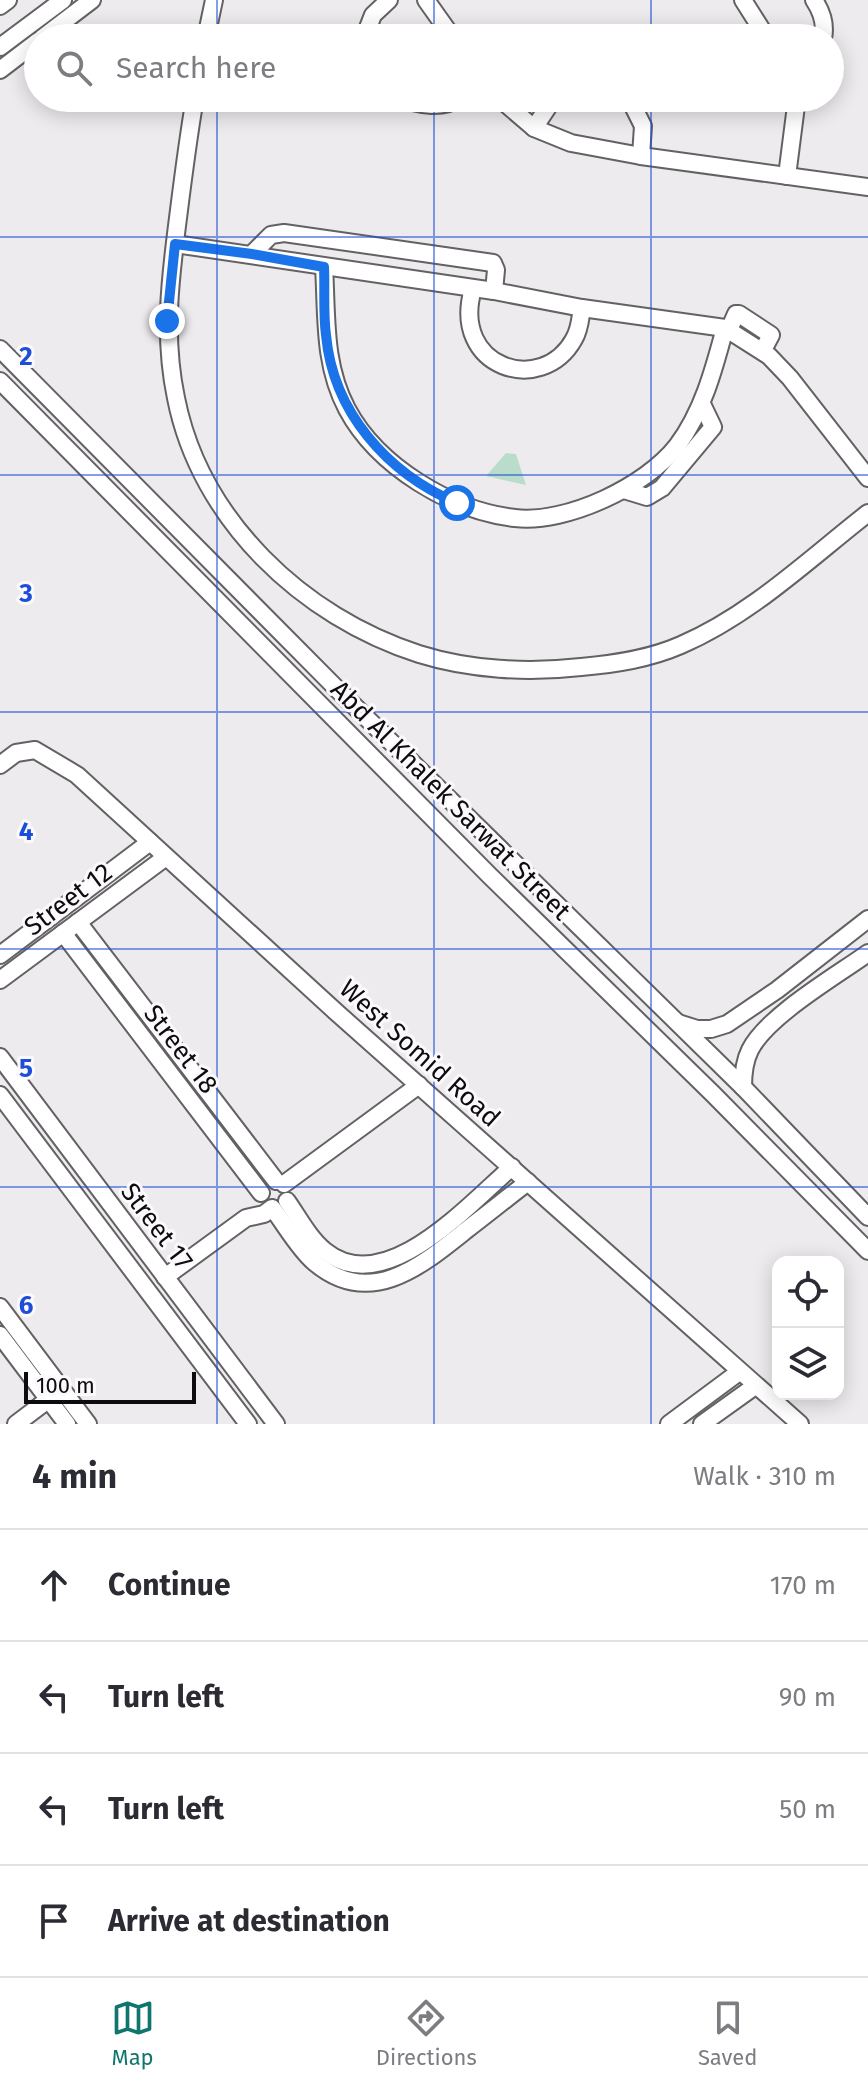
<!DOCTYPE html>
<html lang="en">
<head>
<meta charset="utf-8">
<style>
	:root { --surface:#fff; --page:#f2f2f3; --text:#2b2b33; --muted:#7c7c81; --line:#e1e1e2; --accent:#0f766e }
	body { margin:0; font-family:"Fira Sans",sans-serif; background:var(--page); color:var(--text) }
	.controls { position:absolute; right:24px; bottom:24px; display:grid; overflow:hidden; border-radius:16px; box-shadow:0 4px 20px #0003 }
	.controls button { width:72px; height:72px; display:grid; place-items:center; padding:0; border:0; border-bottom:2px solid var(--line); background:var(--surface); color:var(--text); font:40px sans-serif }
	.scale { position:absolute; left:24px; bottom:20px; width:172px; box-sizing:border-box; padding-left:8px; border:4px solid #0c0b0d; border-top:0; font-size:22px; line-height:28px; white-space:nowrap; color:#0c0b0d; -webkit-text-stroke:6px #fcf9fd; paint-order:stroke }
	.stop { position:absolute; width:24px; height:24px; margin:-18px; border:6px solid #1a73e8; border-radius:50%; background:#fff }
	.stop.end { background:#1a73e8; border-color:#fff; box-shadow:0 2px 8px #0008 }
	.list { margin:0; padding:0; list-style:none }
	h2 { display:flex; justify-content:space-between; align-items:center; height:104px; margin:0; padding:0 32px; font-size:34px }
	h2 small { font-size:26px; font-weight:400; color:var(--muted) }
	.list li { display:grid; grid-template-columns:52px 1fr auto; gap:24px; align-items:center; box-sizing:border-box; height:112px; padding:0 32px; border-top:2px solid var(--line) }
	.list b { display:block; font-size:30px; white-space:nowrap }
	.list em { font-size:26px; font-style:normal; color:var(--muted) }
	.icon { flex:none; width:44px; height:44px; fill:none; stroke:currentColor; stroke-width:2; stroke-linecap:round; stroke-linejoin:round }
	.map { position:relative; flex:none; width:868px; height:1424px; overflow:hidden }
	.search { position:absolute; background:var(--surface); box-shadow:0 4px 20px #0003; left:24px; right:24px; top:24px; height:88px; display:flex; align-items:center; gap:20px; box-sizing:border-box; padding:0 28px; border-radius:44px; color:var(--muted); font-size:30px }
	.sheet { height:552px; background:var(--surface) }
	nav { display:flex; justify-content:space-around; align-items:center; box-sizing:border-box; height:112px; border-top:2px solid var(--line); background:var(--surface); font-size:22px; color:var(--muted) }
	nav a { display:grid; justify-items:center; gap:4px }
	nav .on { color:var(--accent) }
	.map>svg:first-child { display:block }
	.grass { fill:#badccb }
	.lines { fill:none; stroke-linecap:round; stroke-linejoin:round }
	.minor-casing { stroke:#646165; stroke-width:20 }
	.minor { stroke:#fff; stroke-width:16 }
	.route { stroke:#1a73e8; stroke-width:10 }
	.grid { fill:none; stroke:#1d4ed8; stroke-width:2; stroke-opacity:0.55 }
	.labels { text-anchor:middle; stroke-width:6; stroke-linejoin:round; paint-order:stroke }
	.street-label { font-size:26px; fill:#0c0b0d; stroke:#fcf9fd }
	.grid-label { font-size:26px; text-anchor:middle; font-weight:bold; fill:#1d4ed8; stroke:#fcf9fd; stroke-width:6; stroke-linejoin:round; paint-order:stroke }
</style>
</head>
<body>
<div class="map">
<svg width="868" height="1424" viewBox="0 0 868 1424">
	<rect width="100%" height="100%" fill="#eeebef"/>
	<path class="grass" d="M 506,453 L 516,454 L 526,485 L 486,476 Z"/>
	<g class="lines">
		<g class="minor-casing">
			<g id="minor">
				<path d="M 426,0 L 453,38"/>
				<path d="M 743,0 L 767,38"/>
				<path d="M 814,0 C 822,12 826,24 823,38"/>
				<path d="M 0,6 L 8,0"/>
				<path d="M 42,38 L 92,0"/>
				<path d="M 206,38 L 214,0"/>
				<path d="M 364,38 L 373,15 L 389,0"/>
				<path d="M 0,47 L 63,0"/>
				<path d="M 0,70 L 38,41"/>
				<path d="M 195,98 C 188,138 183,178 178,218 C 170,280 163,336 176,398 C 200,520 303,617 419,654 C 470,670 528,673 581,667 C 615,664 649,659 681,645 C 751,615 809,559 868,513"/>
				<path d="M 398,98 C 417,104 442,110 459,98"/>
				<path d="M 499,98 L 534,128 L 571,143 L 641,156 L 868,187"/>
				<path d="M 629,98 L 643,126 L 641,156"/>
				<path d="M 534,128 L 554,98"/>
				<path d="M 787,176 L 797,98"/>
				<path d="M 175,244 L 494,291 L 582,308 L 725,328 L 769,356 L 790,378 L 868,478"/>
				<path d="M 252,254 L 271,235 L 284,233 L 493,263 L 496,270 L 494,291"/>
				<path d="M 324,267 C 327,316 323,364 347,409 C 378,467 452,511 515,518 C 567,524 646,486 677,446 C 703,411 714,369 725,328"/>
				<path d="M 473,289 C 450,368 542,397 574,339 C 580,329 580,319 582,308"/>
				<path d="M 729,330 L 736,314 L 739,314 L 771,335 L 763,350"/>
				<path d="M 0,349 L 340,692 L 743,1087 L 868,1217"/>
				<path d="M 0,381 L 490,876 L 713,1094 L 868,1251"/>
				<path d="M 624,490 L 647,497 L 662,488 L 713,427 L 702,404"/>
				<path d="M 0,765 L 16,753 L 35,750 L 77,775 L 335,1011 L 800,1424"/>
				<path d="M 78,922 L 276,1181"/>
				<path d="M 63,933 L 261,1193"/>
				<path d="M 0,955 L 150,842"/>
				<path d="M 0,980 L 166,857"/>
				<path d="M 678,1023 L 697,1029 L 711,1029 L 727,1024 L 777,990 L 868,919"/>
				<path d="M 0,1057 L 276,1424"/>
				<path d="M 743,1087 C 743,1074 744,1062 750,1050 C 767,1016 836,976 868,953"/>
				<path d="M 0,1095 L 248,1424"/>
				<path d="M 284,1184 L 419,1085"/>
				<path d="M 287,1201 C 299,1218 309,1238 325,1251 C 385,1300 469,1204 512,1167"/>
				<path d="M 273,1209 C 286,1226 298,1248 314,1262 C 369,1309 420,1267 465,1231 C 486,1215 507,1198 528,1182"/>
				<path d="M 165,1277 L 246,1218 L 264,1214 L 272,1208"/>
				<path d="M 0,1307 L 88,1424"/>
				<path d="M 0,1335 L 67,1424"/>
				<path d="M 16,1424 L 57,1393"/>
				<path d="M 669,1424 L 739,1372"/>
				<path d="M 702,1424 L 755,1386"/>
			</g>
		</g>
		<use href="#minor" class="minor"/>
	</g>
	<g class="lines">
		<path class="route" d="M 167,321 L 175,244 L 252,254 L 324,267 C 325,289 323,313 326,335 C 333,412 387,473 457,503"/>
	</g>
	<path class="grid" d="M 217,0 L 217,38M 434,0 L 434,38M 651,0 L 651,38M 217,98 L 217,1424M 434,98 L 434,1424M 651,98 L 651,1424M 0,237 L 868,237M 0,475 L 868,475M 0,712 L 868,712M 0,949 L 868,949M 0,1187 L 868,1187"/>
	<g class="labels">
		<g class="street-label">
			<text transform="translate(451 800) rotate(45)" y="9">Abd Al Khalek Sarwat Street</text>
			<text transform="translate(68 899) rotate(-37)" y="9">Street 12</text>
			<text transform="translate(181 1049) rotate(53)" y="9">Street 18</text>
			<text transform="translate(420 1053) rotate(42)" y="9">West Somid Road</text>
			<text transform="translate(157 1226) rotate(53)" y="9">Street 17</text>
		</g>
	</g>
	<g class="grid-label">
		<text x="26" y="365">2</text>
		<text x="26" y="602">3</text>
		<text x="26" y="840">4</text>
		<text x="26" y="1077">5</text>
		<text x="26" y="1314">6</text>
	</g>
</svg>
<div class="controls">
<button><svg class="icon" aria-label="locate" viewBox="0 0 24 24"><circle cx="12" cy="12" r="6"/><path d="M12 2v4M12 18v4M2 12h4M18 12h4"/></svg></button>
<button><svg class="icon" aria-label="layers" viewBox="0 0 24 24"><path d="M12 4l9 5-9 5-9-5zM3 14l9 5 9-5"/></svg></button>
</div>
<div class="scale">100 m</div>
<div class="stop" style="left:457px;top:503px"></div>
<div class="stop end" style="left:167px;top:321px"></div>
<div class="search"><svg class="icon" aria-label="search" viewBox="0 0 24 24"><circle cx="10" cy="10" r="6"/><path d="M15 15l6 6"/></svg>Search here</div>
</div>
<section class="sheet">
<h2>4 min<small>Walk · 310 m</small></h2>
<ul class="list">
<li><svg class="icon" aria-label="ahead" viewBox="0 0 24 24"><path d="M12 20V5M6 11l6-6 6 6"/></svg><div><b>Continue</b></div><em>170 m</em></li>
<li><svg class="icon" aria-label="left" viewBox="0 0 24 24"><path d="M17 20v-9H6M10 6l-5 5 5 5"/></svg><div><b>Turn left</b></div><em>90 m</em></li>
<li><svg class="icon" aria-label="left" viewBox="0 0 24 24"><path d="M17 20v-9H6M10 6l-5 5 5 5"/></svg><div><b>Turn left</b></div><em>50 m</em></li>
<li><svg class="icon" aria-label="arrive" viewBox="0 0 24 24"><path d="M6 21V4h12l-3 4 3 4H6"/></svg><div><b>Arrive at destination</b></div></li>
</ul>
</section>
<nav>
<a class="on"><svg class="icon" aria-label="map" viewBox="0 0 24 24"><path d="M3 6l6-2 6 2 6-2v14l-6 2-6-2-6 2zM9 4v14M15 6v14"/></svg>Map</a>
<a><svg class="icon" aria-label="directions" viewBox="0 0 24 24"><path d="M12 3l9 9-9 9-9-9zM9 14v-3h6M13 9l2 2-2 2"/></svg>Directions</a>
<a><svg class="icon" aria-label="saved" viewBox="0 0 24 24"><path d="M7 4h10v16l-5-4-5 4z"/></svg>Saved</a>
</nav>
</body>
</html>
